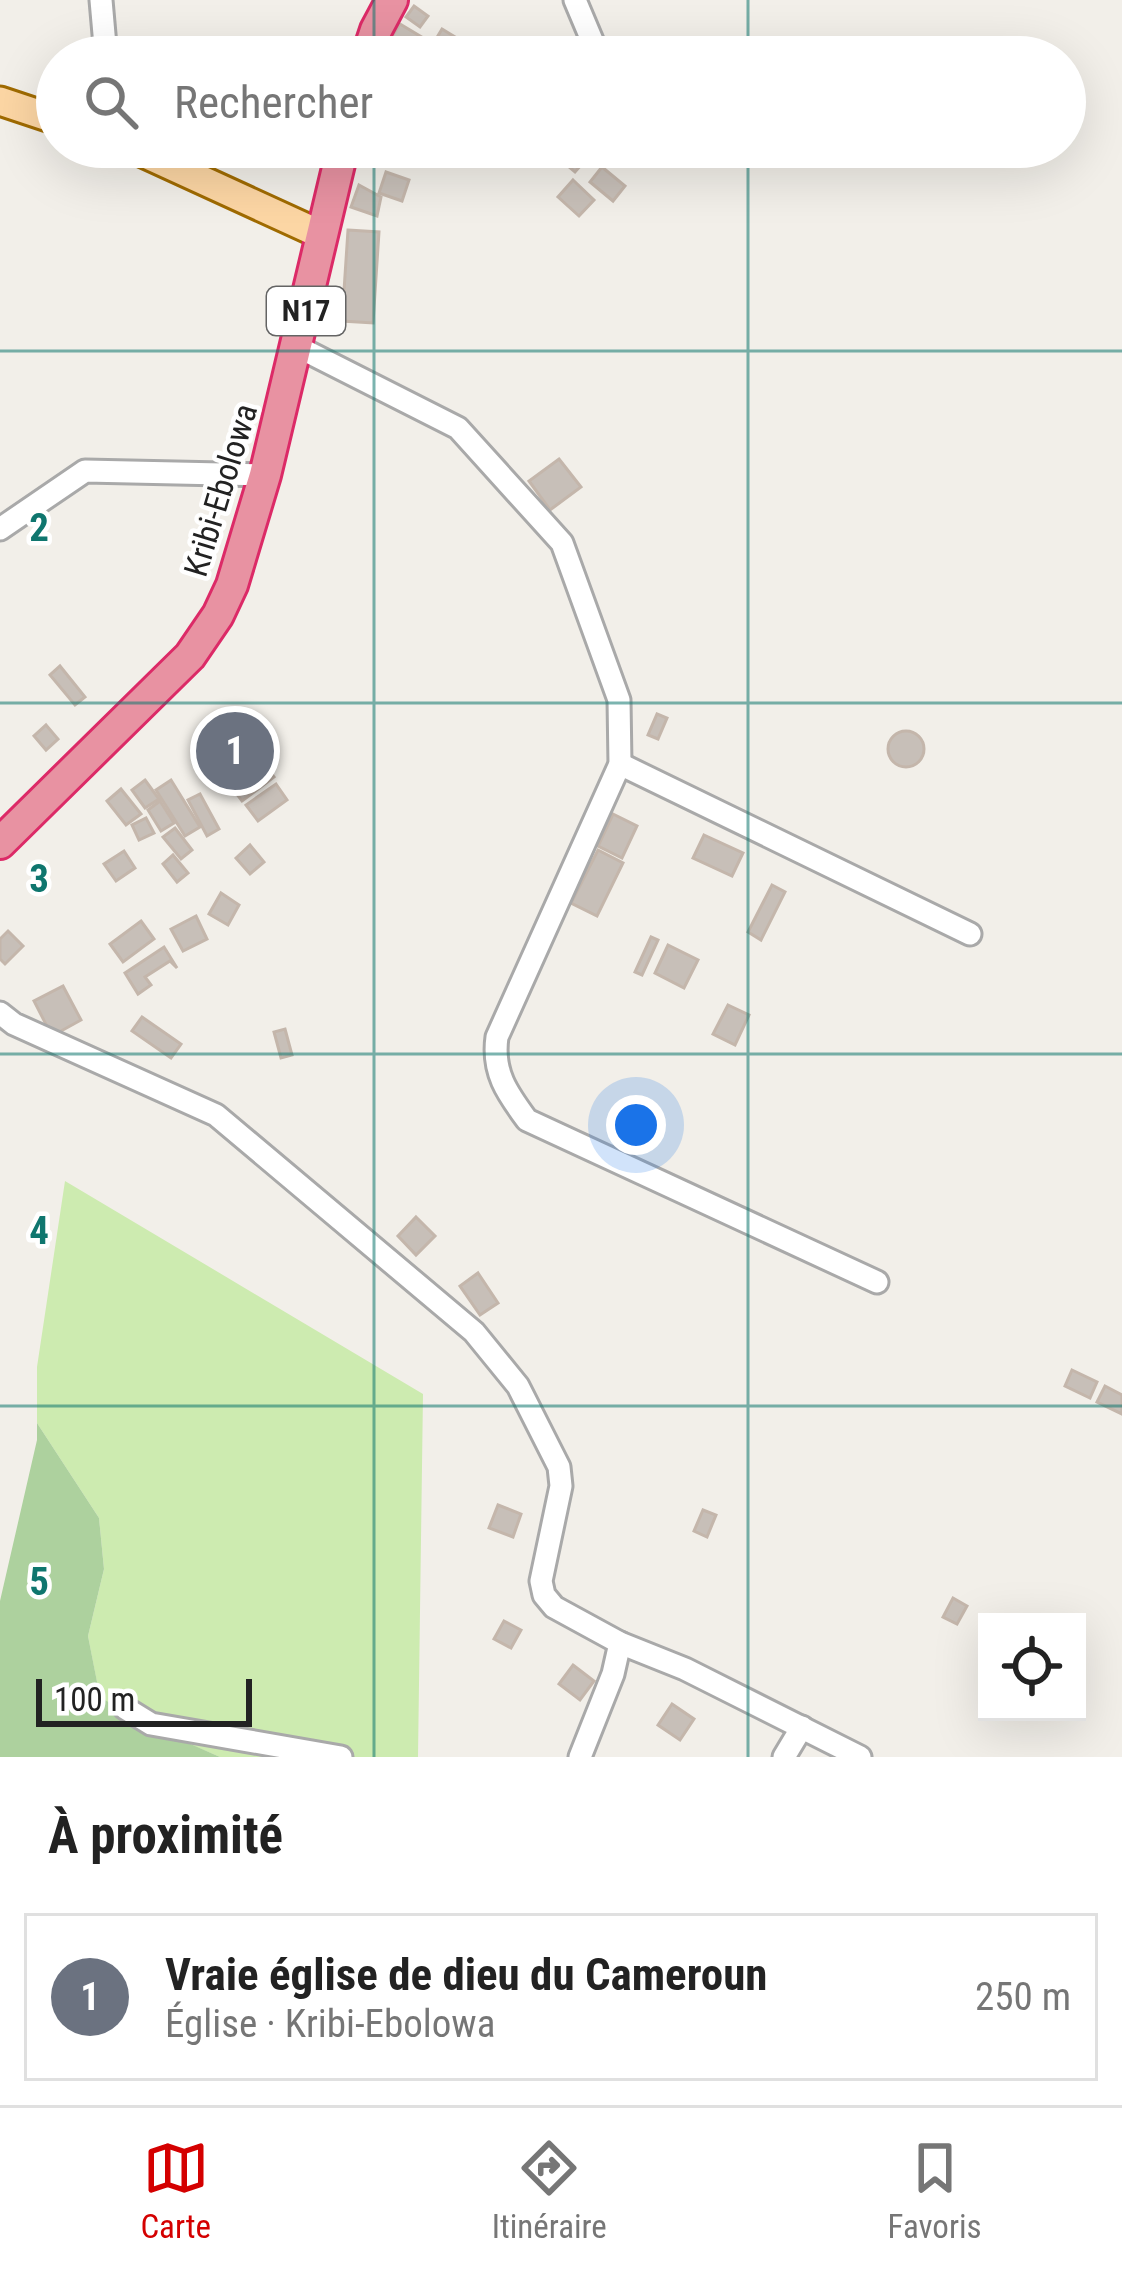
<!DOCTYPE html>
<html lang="fr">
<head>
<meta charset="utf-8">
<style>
	:root { --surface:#fff; --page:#f6f6f6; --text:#222; --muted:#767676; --line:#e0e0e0; --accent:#d40000 }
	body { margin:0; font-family:"Roboto Condensed",sans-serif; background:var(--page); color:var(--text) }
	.controls { position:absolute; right:36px; bottom:36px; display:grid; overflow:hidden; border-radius:0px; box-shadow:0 12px 48px #0002 }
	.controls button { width:108px; height:108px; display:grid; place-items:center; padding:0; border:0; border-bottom:3px solid var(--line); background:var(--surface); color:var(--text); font:60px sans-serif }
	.scale { position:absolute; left:36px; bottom:30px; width:216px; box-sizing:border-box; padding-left:12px; border:6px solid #222; border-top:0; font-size:33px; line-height:42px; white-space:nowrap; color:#222; -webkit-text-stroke:9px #fff; paint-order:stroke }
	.you { position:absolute; left:636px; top:1125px; width:42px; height:42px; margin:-30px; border:9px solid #fff; border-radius:50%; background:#1a73e8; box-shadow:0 0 0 18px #1a73e833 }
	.badge { display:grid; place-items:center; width:78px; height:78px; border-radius:50%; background:var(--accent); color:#fff; font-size:39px; font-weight:700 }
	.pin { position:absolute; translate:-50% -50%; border:6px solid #fff; box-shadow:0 3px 12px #0006 }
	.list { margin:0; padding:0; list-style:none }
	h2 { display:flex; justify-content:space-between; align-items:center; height:156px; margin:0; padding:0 48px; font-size:51px }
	h2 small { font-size:39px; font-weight:400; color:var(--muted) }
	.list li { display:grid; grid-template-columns:78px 1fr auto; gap:36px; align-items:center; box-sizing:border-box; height:168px; margin:0 24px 24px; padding:0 24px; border:3px solid var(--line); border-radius:0px }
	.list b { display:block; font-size:45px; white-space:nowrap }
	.list p { margin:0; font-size:39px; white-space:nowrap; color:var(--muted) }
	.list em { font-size:39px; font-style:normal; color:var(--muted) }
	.icon { flex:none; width:66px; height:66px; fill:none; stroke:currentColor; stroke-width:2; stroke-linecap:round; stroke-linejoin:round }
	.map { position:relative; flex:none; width:1122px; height:1757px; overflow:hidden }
	.search { position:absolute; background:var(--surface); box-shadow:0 12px 48px #0002; left:36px; right:36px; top:36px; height:132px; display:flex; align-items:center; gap:30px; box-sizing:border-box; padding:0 42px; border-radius:66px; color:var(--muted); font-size:45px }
	.sheet { height:348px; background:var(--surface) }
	nav { display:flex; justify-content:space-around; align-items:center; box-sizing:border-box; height:168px; border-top:3px solid var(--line); background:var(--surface); font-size:33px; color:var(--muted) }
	nav a { display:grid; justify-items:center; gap:6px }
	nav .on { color:var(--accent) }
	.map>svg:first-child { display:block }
	.grass { fill:#cdebb0 }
	.forest { fill:#add19e }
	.building { fill:#c7bfb8; stroke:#c4b6ab; stroke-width:3 }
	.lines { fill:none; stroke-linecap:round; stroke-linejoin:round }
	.minor-casing { stroke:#a9a9a9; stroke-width:27 }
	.major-casing { stroke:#a06b00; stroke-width:33 }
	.highway-casing { stroke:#dc2a67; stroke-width:36 }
	.minor { stroke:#fff; stroke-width:21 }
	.major { stroke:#fcd6a4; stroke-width:27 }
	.highway { stroke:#e892a2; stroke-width:30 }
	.grid { fill:none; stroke:#0f766e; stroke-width:3; stroke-opacity:0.55 }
	.labels { text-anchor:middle; stroke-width:9; stroke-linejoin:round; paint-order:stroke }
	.shield { fill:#fff; stroke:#646464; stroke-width:3 }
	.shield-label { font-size:30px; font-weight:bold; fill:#222 }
	.street-label { font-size:33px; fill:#222; stroke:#fff }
	.grid-label { font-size:39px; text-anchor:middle; font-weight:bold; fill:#0f766e; stroke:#fff; stroke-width:9; stroke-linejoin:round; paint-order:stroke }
</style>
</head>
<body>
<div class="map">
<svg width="1122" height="1757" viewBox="0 0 1122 1757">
	<rect width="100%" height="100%" fill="#f2efe9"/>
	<path class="grass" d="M 65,1181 L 423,1394 L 418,1757 L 220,1757 L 162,1732 L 100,1698 L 88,1636 L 104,1569 L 99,1518 L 37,1423 L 37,1367 Z"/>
	<path class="forest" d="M 37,1423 L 99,1518 L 104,1569 L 88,1636 L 100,1697 L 143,1723 L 220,1757 L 0,1757 L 0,1601 L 37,1440 Z"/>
	<g class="building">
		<path d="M 414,6 L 428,16 L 420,27 L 406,17 Z"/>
		<path d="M 400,24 L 425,39 L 416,53 L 391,38 Z"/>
		<path d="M 442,29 L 465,43 L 457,57 L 427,54 Z"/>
		<path d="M 501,147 L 531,147 L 516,162 Z"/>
		<path d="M 562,147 L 583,147 L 591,154 L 575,172 L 555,155 Z"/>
		<path d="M 602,167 L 625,186 L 613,201 L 590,182 Z"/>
		<path d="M 386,172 L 409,180 L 402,201 L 379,193 Z"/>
		<path d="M 573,180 L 594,200 L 579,216 L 558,197 Z"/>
		<path d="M 359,185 L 381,197 L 377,216 L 351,207 Z"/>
		<path d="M 348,230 L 379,232 L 373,323 L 342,321 Z"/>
		<path d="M 559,459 L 581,487 L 550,510 L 529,481 Z"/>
		<path d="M 60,666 L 85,697 L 75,705 L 50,675 Z"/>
		<path d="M 657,714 L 667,718 L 658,739 L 648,735 Z"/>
		<path d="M 228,715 L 274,777 L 242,801 L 196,740 Z"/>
		<path d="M 46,725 L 58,739 L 46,750 L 34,736 Z"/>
		<circle cx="906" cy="749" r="18"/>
		<path d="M 145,780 L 159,799 L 145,808 L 132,790 Z"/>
		<path d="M 171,780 L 200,827 L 185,836 L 156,790 Z"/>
		<path d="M 276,784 L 287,800 L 258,821 L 246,805 Z"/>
		<path d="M 121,789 L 141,814 L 126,825 L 107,801 Z"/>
		<path d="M 200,794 L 219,829 L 207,836 L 188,800 Z"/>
		<path d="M 160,801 L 174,823 L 161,831 L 148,810 Z"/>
		<path d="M 613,814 L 637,826 L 622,858 L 598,846 Z"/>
		<path d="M 146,818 L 154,833 L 139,840 L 132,825 Z"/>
		<path d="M 175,828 L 192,850 L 181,859 L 163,837 Z"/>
		<path d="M 704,835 L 743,853 L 732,876 L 693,858 Z"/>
		<path d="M 250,845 L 264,862 L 250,874 L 236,858 Z"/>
		<path d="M 598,850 L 623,863 L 597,916 L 571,903 Z"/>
		<path d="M 124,851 L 135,868 L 116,881 L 104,864 Z"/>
		<path d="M 173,855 L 188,873 L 177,882 L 163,864 Z"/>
		<path d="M 772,885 L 785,892 L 761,940 L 748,932 Z"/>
		<path d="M 221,893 L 239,905 L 228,925 L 209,914 Z"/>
		<path d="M 196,916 L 207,939 L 183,951 L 171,929 Z"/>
		<path d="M 141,921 L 154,939 L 123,962 L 110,944 Z"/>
		<path d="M 8,931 L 23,946 L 5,964 L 0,959 L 0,939 Z"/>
		<path d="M 651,937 L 658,940 L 642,975 L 635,972 Z"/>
		<path d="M 668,945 L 698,960 L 684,988 L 655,973 Z"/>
		<path d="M 164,947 L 177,968 L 170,961 L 145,977 L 151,985 L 138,994 L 125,973 Z"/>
		<path d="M 63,986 L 81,1020 L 52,1036 L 34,1001 Z"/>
		<path d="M 728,1005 L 749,1015 L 735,1045 L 713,1034 Z"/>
		<path d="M 142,1017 L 181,1044 L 171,1058 L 132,1031 Z"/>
		<path d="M 285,1029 L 292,1055 L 281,1058 L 274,1032 Z"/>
		<path d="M 416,1217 L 435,1236 L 416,1255 L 398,1236 Z"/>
		<path d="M 478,1273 L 498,1303 L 480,1315 L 460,1286 Z"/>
		<path d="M 1072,1370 L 1097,1382 L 1090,1398 L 1065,1386 Z"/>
		<path d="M 1105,1386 L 1122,1395 L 1122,1414 L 1097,1402 Z"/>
		<path d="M 498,1505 L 521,1514 L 513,1537 L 489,1528 Z"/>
		<path d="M 703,1510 L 716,1515 L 707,1537 L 694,1531 Z"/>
		<path d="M 953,1598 L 967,1606 L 957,1624 L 943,1617 Z"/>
		<path d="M 504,1621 L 521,1630 L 511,1648 L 494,1639 Z"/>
		<path d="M 573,1665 L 594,1681 L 580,1700 L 559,1684 Z"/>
		<path d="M 672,1704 L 694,1719 L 680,1740 L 658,1725 Z"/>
	</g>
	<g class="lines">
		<g class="minor-casing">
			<g id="minor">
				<path d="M 101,0 L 106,57"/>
				<path d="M 575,0 L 599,57"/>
				<path d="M 298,347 L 458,428 L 562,543 L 619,700 L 620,764 L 497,1037 C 492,1072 507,1093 527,1120 L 877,1282"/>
				<path d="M 0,529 L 85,471 L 265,475"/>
				<path d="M 620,764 L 970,934"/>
				<path d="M 0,1013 L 14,1024 L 216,1115 L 474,1332 L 518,1386 L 559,1467 L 561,1486 L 541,1581 L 544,1595 L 554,1607 L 620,1643 L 685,1669 L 860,1757"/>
				<path d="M 125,1708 L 151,1724 L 341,1757"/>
				<path d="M 580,1757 L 613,1674 L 620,1643"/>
				<path d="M 784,1757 L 802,1727"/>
			</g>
		</g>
		<g class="major-casing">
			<g id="major">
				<path d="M 0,101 L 57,120"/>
				<path d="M 130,147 L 322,235"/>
			</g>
		</g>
		<g class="highway-casing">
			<g id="highway">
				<path d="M 367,57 L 376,30 L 392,0"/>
				<path d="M 0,843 L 190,656 L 218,615 L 232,585 L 265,475 L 343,147"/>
			</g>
		</g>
		<use href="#minor" class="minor"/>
		<use href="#major" class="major"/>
		<use href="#highway" class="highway"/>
	</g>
	<path class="grid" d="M 374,0 L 374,57M 748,0 L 748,57M 374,147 L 374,1757M 748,147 L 748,1757M 0,351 L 1122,351M 0,703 L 1122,703M 0,1054 L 1122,1054M 0,1406 L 1122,1406"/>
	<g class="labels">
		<rect class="shield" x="267" y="287" width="78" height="48" rx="9"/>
		<g class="shield-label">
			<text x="306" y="321">N17</text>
		</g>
		<g class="street-label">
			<text transform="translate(220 490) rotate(-73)" y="12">Kribi-Ebolowa</text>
		</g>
	</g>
	<g class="grid-label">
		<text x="39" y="541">2</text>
		<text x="39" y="892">3</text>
		<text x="39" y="1244">4</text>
		<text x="39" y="1595">5</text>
	</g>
</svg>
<div class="controls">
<button><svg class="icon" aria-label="locate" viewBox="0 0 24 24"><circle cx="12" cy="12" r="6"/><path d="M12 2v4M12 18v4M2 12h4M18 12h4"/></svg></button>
</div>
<div class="scale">100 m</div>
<div class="you"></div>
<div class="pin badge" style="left:235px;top:751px;background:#6b7280">1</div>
<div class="search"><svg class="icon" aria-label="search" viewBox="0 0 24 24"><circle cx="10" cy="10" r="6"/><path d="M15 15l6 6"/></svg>Rechercher</div>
</div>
<section class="sheet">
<h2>À proximité<small></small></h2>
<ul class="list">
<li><span class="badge" style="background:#6b7280">1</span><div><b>Vraie église de dieu du Cameroun</b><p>Église · Kribi-Ebolowa</p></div><em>250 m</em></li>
</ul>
</section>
<nav>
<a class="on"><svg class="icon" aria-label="map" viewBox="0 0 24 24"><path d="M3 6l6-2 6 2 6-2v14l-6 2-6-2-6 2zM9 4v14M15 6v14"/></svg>Carte</a>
<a><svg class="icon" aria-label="directions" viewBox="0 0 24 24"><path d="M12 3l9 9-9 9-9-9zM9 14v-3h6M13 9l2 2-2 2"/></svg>Itinéraire</a>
<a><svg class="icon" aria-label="saved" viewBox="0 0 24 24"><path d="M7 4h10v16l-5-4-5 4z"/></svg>Favoris</a>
</nav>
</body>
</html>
